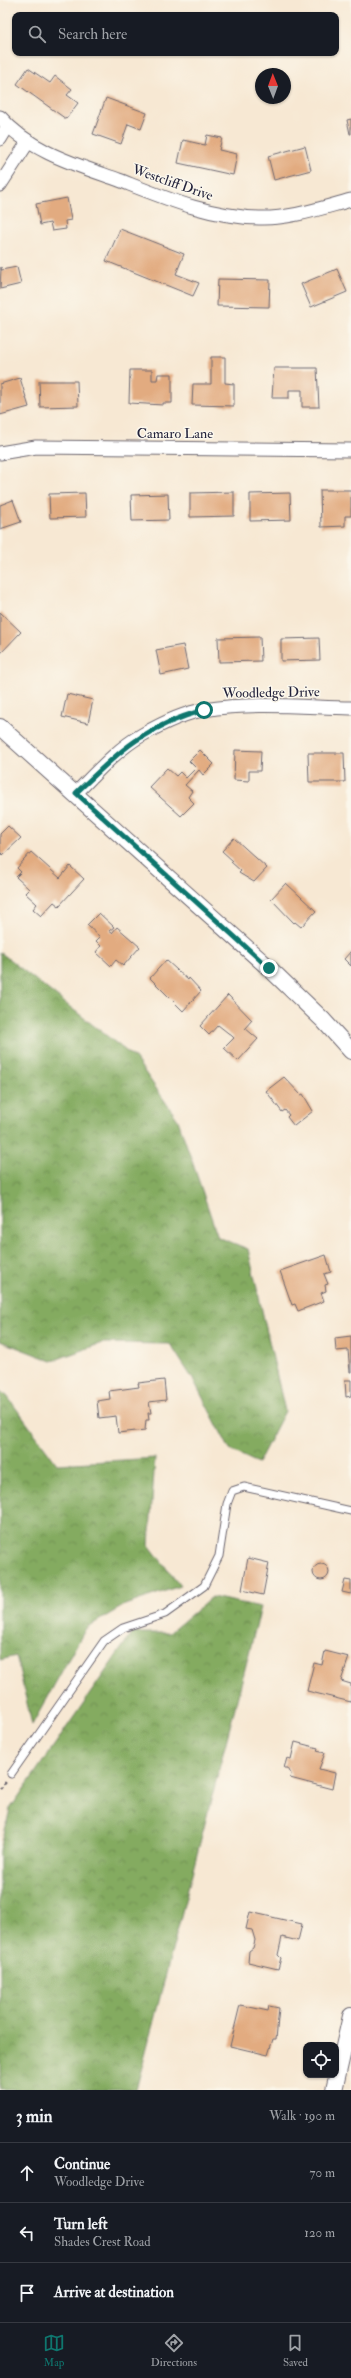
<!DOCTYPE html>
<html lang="en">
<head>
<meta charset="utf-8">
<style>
	:root { --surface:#171b24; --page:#20242c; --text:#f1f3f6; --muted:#9ea1a6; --line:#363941; --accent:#0f766e }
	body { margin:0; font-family:"IM FELL Double Pica",serif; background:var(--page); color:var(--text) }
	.controls { position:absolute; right:12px; bottom:12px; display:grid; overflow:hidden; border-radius:8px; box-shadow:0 1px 3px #0004 }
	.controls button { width:36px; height:36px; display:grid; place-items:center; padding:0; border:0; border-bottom:1px solid var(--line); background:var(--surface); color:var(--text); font:20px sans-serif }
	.compass { position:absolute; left:255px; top:68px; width:36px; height:36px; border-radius:50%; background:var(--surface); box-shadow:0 1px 3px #0004; rotate:359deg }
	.stop { position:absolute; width:12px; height:12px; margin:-9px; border:3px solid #0f766e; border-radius:50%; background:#fff }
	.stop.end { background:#0f766e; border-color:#fff; box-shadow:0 1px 4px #0008 }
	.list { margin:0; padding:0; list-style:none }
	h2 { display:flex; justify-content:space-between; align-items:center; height:52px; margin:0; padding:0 16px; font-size:17px }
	h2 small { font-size:13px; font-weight:400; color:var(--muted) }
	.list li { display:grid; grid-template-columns:26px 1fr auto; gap:12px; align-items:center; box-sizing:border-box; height:60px; padding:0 16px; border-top:1px solid var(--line) }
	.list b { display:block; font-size:15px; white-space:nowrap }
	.list p { margin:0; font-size:13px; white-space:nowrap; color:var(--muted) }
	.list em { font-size:13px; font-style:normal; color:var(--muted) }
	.icon { flex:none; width:22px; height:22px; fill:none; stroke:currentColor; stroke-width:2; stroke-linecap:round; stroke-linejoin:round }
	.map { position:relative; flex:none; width:351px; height:2090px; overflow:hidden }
	.search { position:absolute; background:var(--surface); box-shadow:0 1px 3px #0004; left:12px; right:12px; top:12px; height:44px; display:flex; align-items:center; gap:10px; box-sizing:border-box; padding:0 14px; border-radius:8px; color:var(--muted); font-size:15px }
	.sheet { height:232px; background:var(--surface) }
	nav { display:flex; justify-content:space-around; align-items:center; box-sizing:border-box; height:56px; border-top:1px solid var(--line); background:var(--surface); font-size:11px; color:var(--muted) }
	nav a { display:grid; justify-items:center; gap:2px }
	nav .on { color:var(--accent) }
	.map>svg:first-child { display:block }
	.forest { fill:url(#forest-crowns); stroke:#53664e }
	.building { fill:#e2ab80 }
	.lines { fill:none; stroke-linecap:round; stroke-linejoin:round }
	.service-casing { stroke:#6d6770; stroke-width:9 }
	.minor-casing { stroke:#6d6770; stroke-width:15 }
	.tertiary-casing { stroke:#6d6770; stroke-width:18 }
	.path { stroke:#6d6770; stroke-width:2.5; stroke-dasharray:3 3; stroke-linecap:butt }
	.service { stroke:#fff; stroke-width:7 }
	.minor { stroke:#fff; stroke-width:13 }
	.tertiary { stroke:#fff; stroke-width:16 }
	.route { stroke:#0f766e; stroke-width:5 }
	.labels { text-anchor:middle; stroke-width:3; stroke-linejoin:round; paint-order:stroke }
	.street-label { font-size:14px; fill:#22223b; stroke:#fbf7ec }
</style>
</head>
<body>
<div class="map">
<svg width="351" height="2090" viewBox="0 0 351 2090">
	<defs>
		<pattern id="forest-crowns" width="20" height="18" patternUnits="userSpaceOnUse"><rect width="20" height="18" fill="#84ab60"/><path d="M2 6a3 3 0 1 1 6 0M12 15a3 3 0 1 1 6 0" fill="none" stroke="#6c8b50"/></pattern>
	</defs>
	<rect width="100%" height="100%" fill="#fbf7ec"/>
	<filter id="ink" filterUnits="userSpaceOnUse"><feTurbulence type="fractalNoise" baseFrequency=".025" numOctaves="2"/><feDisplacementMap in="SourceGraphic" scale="8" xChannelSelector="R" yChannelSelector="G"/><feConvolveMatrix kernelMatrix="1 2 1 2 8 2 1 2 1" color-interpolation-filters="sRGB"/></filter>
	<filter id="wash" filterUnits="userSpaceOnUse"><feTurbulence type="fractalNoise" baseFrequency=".012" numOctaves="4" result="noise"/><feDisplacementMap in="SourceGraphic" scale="16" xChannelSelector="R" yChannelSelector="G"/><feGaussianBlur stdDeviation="0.9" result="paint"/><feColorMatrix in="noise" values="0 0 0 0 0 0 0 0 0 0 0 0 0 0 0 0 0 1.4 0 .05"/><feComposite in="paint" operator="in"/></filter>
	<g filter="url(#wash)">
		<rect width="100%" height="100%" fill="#f7e8d3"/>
		<g class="forest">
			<path d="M 0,952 L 135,1058 L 178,1120 L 218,1237 L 248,1249 L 285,1411 L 258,1463 L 230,1450 L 194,1381 L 170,1344 L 102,1343 L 52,1361 L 0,1341 Z"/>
			<path d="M 0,1391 L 7,1396 L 57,1464 L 155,1458 L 149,1545 L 180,1586 L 125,1605 L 86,1628 L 32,1725 L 16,1656 L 0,1660 Z"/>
			<path d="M 212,1597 L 261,1607 L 136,2090 L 0,2090 L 0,1851 L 10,1809 L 132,1633 L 169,1633 Z"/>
		</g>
		<g id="blocks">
			<g class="building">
				<path d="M 28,68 L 50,83 L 55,76 L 72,89 L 67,95 L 78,103 L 66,119 L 17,84 Z"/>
				<path d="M 106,98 L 147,113 L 141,129 L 128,124 L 121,144 L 93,134 Z"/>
				<path d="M 351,119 L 351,134 L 350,134 L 347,120 Z"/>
				<path d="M 207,135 L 222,138 L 219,150 L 237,154 L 233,175 L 178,163 L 183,140 L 205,145 Z"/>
				<path d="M 305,146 L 311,170 L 274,180 L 268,156 Z"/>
				<path d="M 67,198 L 71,220 L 65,221 L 66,229 L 52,231 L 50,223 L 40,225 L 36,204 Z"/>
				<path d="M 120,229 L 184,254 L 176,274 L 199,283 L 193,296 L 106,261 Z"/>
				<path d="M 1,267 L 1,270 L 17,267 L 21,284 L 0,289 Z"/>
				<path d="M 337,269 L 347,292 L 311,307 L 301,284 Z"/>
				<path d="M 218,279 L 270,280 L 269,307 L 217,306 Z"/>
				<path d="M 211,357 L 225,357 L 225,383 L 234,384 L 234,406 L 192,405 L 193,384 L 211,384 Z"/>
				<path d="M 274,368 L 317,368 L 319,407 L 302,407 L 302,390 L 289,390 L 289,398 L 272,398 Z"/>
				<path d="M 130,370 L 152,370 L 152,380 L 157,380 L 158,374 L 172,374 L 172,403 L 163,403 L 163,405 L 129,403 Z"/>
				<path d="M 20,378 L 29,407 L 0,415 L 0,384 Z"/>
				<path d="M 39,381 L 77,381 L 78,406 L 40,407 Z"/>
				<path d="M 320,490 L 351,490 L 351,516 L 345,516 L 345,526 L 321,527 Z"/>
				<path d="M 234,492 L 234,516 L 190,517 L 190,493 Z"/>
				<path d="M 85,493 L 86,517 L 50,518 L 49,494 Z"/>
				<path d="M 290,493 L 291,520 L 250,521 L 250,494 Z"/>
				<path d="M 168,494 L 169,520 L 132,521 L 131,495 Z"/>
				<path d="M 13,500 L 21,522 L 0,529 L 0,505 Z"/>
				<path d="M 0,612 L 21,632 L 0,654 Z"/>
				<path d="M 260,637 L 261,661 L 219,662 L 218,638 Z"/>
				<path d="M 319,638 L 320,660 L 281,661 L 281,639 Z"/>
				<path d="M 183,645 L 188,669 L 161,675 L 156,650 Z"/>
				<path d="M 67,694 L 93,700 L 88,723 L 62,717 Z"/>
				<path d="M 200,750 L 214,764 L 203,775 L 199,770 L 185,785 L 192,791 L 188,797 L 194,803 L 181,816 L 149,787 L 167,768 L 176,776 L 180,772 L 186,778 L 196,768 L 189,761 Z"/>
				<path d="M 235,750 L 261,751 L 260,771 L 249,771 L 249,781 L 234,780 Z"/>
				<path d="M 308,753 L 344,753 L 345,782 L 309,782 Z"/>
				<path d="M 8,826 L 21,838 L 3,855 L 0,852 L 0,834 Z"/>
				<path d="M 234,838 L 267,868 L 254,882 L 239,873 L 241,871 L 231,862 L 233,861 L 222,851 Z"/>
				<path d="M 31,852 L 60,878 L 70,866 L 84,879 L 59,906 L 54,902 L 41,916 L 33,909 L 37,904 L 25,893 L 29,889 L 16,877 L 21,872 L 17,868 Z"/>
				<path d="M 286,883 L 316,911 L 301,927 L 295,922 L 294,923 L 271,899 Z"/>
				<path d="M 99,913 L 114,927 L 109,931 L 112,933 L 117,927 L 140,947 L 123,966 L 116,960 L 111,966 L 96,952 L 101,946 L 96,941 L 100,937 L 87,925 Z"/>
				<path d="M 351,951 L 351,966 L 344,959 Z"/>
				<path d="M 166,960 L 188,980 L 189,978 L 201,991 L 183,1011 L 150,978 Z"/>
				<path d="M 228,995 L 252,1020 L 245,1028 L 258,1039 L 238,1061 L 224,1048 L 234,1038 L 232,1036 L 218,1025 L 209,1035 L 200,1026 Z"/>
				<path d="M 284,1077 L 301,1095 L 303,1094 L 313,1111 L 294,1126 L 287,1117 L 289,1115 L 285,1110 L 282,1112 L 266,1091 Z"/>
				<path d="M 326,1255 L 331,1272 L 324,1274 L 328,1284 L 325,1285 L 326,1291 L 321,1293 L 324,1301 L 298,1311 L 295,1304 L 292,1305 L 280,1271 Z"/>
				<path d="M 351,1336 L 351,1372 L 350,1372 L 348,1350 L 336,1351 L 335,1338 Z"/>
				<path d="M 164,1380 L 166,1400 L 149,1402 L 151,1413 L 148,1413 L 149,1420 L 146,1420 L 145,1430 L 118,1433 L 116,1416 L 99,1418 L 97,1401 L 110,1399 L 109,1391 L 139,1387 L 138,1383 Z"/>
				<path d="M 345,1380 L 351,1380 L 351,1396 L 346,1397 Z"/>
				<path d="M 248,1558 L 269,1563 L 263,1595 L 242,1590 Z"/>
				<circle cx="321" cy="1572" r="8"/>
				<path d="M 345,1580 L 351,1581 L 351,1594 L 342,1592 Z"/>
				<path d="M 325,1651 L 349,1657 L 341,1681 L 351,1684 L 351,1702 L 307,1691 L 314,1663 L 322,1665 Z"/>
				<path d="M 295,1742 L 318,1748 L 317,1751 L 325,1753 L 319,1769 L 335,1773 L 332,1789 L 290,1778 L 291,1774 L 288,1768 L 284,1768 L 287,1758 L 291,1759 Z"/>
				<path d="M 250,1912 L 302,1924 L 298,1941 L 282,1937 L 278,1955 L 281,1958 L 278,1969 L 248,1962 L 249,1951 L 253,1948 L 255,1940 L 252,1930 L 246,1929 Z"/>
				<path d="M 240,2005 L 268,2011 L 269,2006 L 279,2008 L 276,2039 L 273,2039 L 268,2055 L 230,2046 Z"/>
			</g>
		</g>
	</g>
	<g filter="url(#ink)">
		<use href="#blocks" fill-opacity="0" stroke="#6d6770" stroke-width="1"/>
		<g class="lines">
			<g class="service-casing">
				<path id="service" d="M 11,1774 L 104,1641 L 123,1628 L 165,1614 L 204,1586 L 219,1556 L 227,1504 L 232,1491 L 244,1487 L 351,1511"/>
			</g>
			<g class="minor-casing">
				<g id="minor">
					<path d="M 0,117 C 30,152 77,165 119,180 C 165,198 209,217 259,218 C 290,219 321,208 351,200"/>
					<path d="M 0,139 L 8,126"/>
					<path d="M 0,185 L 28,142"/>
					<path d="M 0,453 L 36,447 L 351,450"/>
					<path d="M 76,793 C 96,773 117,749 142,735 C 161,724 183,713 204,710 C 252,702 303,707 351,708"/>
				</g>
			</g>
			<g class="tertiary-casing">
				<g id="tertiary">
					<path d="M 0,727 L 269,968 L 323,1020 L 351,1051"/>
					<path d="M 334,2090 L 351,2016"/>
				</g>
			</g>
			<path class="path" d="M 0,1789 L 6,1782"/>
			<use href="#service" class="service"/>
			<use href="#minor" class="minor"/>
			<use href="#tertiary" class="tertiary"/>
		</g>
	</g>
	<g class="lines" filter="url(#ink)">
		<path class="route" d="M 204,710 C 143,727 120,751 76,793 L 269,968"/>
	</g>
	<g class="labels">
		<g class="street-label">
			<text transform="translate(173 182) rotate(19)" y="5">Westcliff Drive</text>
			<text x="175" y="438">Camaro Lane</text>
			<text transform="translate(271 692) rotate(-1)" y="5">Woodledge Drive</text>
		</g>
	</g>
</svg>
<div class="controls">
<button><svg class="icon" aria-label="locate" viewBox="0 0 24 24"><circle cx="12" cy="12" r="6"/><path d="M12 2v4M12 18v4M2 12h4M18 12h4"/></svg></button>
</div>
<svg class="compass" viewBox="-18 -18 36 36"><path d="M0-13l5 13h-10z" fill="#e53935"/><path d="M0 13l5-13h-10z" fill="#9ea1a6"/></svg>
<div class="stop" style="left:204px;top:710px"></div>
<div class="stop end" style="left:269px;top:968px"></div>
<div class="search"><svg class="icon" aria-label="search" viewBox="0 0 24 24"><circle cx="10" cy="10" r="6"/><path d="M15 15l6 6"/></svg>Search here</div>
</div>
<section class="sheet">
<h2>3 min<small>Walk · 190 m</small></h2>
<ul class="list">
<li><svg class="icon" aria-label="ahead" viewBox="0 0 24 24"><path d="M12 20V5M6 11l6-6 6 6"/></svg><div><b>Continue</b><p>Woodledge Drive</p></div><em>70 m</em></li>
<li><svg class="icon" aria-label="left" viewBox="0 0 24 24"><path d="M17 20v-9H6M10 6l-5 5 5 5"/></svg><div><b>Turn left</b><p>Shades Crest Road</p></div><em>120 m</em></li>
<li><svg class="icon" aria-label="arrive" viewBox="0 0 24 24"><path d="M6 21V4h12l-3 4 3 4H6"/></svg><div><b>Arrive at destination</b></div></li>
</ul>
</section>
<nav>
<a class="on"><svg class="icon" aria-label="map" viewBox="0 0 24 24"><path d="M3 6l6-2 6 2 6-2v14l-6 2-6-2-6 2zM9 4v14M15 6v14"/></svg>Map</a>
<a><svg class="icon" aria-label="directions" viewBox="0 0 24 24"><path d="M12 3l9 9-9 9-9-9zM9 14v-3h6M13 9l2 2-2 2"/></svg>Directions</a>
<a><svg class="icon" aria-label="saved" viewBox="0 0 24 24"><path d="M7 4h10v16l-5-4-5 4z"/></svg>Saved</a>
</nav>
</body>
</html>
